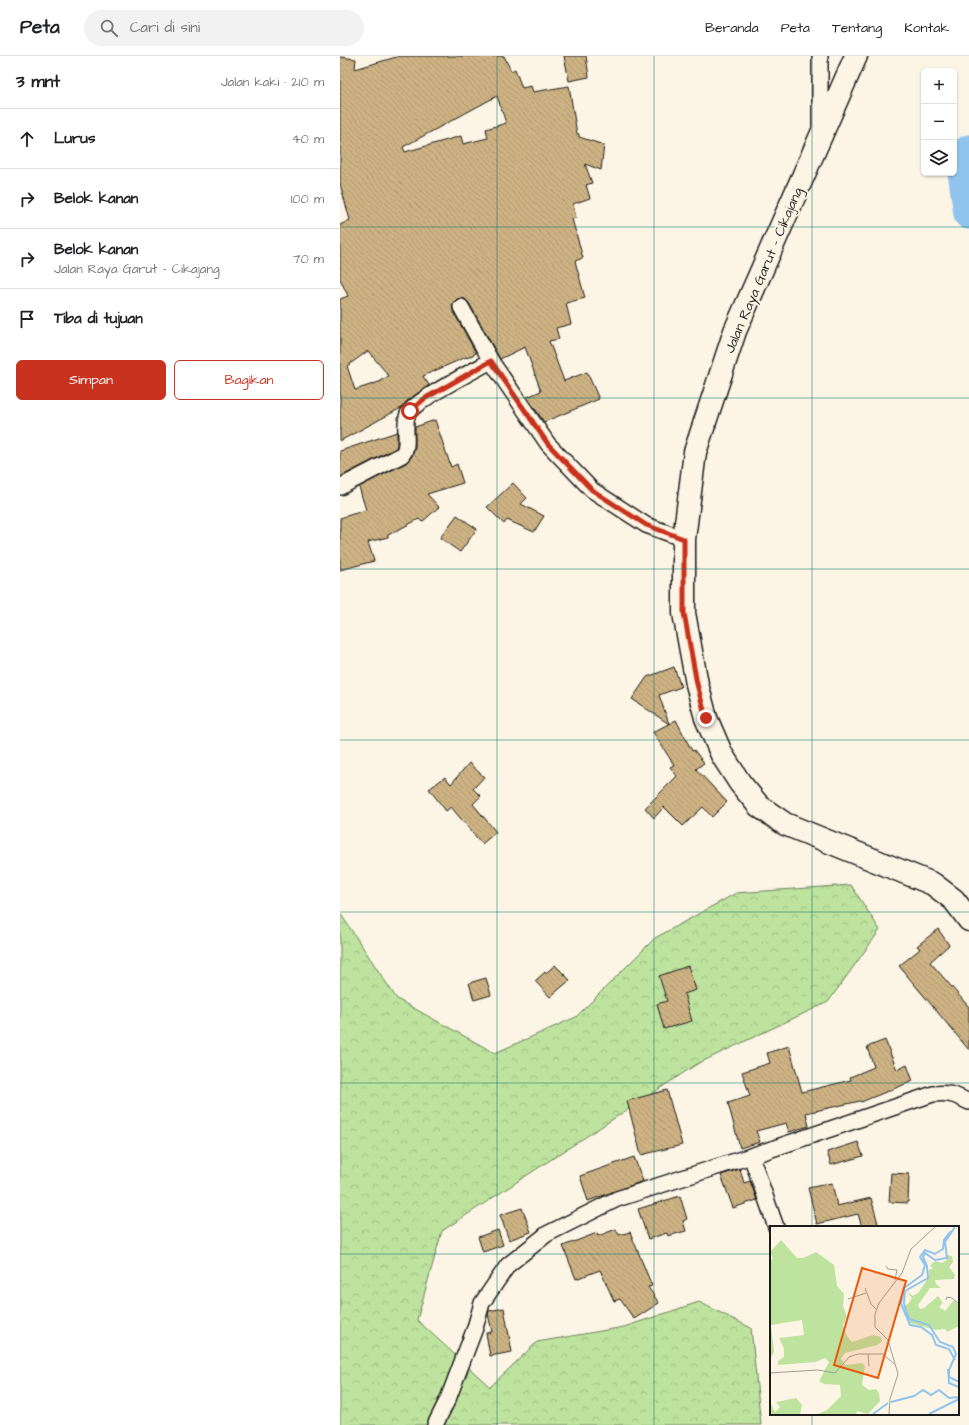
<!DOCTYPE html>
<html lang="id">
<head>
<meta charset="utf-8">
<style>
	:root { --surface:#fff; --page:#f2f2f2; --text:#202124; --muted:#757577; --line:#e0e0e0; --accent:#c8321e }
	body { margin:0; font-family:"Architects Daughter",sans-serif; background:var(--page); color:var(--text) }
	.controls { position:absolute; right:12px; top:12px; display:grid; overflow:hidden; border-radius:6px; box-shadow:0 1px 3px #0004 }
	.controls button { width:36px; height:36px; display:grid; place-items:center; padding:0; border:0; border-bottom:1px solid var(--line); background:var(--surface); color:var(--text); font:20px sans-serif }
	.stop { position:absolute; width:12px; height:12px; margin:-9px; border:3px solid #c8321e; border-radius:50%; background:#fff }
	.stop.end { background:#c8321e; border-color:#fff; box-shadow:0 1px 4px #0008 }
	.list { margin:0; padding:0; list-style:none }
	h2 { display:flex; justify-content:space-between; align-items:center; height:52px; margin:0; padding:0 16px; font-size:17px }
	h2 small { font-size:13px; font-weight:400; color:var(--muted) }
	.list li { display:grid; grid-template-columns:26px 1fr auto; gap:12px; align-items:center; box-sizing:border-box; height:60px; padding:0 16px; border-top:1px solid var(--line) }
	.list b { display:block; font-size:15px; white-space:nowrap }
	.list p { margin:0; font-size:13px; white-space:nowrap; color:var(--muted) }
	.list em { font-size:13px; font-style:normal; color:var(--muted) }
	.actions { display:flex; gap:8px; padding:12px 16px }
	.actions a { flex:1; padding:9px 0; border:1px solid var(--accent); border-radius:6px; text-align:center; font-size:14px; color:var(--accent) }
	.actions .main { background:var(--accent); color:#fff }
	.icon { flex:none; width:22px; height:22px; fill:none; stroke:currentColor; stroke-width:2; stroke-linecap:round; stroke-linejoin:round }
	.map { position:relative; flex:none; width:629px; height:1369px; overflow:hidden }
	header { display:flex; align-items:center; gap:24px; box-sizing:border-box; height:56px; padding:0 20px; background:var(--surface); border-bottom:1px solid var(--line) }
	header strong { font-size:19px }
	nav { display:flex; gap:22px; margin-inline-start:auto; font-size:14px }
	.search { width:280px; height:36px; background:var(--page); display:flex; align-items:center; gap:10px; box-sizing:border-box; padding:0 14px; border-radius:22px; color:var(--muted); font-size:15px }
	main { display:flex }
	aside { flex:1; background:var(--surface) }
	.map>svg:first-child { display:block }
	.forest { fill:url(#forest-crowns); stroke:#6c805d }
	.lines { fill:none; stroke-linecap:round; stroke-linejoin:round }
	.river { stroke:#90c3ed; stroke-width:31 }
	.building { fill:url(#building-back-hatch); stroke:#1c1c1c; fill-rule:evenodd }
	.minor-casing { stroke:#1c1c1c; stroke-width:18 }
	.primary-casing { stroke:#1c1c1c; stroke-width:25 }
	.minor { stroke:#fcf5e5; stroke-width:15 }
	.primary { stroke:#fcf5e5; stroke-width:22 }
	.route { stroke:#c8321e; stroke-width:5 }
	.grid { fill:none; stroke:#0f766e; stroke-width:1; stroke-opacity:0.55 }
	.labels { text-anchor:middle; stroke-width:4; stroke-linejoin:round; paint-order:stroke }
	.street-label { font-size:14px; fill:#1c1c1c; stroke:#fcf5e5 }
	.inset-river { fill:none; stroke:#90c3ed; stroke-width:2 }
	.inset-road { fill:none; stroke:#a29e95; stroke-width:1 }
	.view { fill:#e8590c; fill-opacity:0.15; stroke:#e8590c; stroke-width:2 }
	.inset-edge { fill:none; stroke:#1c1c1c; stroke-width:2 }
</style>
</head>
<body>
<header>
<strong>Peta</strong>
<div class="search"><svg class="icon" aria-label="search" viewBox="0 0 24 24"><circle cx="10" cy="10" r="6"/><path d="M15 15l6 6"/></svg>Cari di sini</div>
<nav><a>Beranda</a><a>Peta</a><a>Tentang</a><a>Kontak</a></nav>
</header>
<main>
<aside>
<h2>3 mnt<small>Jalan kaki · 210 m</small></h2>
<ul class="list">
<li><svg class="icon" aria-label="ahead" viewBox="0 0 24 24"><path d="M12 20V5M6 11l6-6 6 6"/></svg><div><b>Lurus</b></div><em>40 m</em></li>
<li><svg class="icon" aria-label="right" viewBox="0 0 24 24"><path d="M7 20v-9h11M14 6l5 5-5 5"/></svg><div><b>Belok kanan</b></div><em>100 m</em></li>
<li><svg class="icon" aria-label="right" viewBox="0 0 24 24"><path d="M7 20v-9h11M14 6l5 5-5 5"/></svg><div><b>Belok kanan</b><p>Jalan Raya Garut - Cikajang</p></div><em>70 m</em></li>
<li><svg class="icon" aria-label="arrive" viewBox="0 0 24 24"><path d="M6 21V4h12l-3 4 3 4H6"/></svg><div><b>Tiba di tujuan</b></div></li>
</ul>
<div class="actions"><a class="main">Simpan</a><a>Bagikan</a></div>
</aside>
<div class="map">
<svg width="629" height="1369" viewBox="0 0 629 1369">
	<defs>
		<pattern id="forest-crowns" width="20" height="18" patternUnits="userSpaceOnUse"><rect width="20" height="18" fill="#bde39e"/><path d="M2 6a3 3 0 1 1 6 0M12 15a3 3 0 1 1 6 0" fill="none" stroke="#a2c288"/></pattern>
		<pattern id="building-back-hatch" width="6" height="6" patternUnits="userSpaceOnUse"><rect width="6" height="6" fill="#cdb283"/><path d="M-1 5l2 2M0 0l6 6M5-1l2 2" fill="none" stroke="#af9871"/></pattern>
	</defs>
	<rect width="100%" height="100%" fill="#fcf5e5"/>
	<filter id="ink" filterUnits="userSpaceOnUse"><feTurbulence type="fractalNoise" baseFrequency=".025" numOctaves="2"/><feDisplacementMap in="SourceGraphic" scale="8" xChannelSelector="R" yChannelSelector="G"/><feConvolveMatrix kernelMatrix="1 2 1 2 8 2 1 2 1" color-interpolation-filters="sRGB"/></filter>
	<g filter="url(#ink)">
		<path class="forest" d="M 511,829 L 540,874 L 488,946 L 357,1008 L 102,1175 L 77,1264 L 150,1331 L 197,1286 L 284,1271 L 359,1246 L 411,1272 L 421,1369 L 0,1369 L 0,857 L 57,943 L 155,997 L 236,961 L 315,882 L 396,837 Z"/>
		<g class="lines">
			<path class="river" d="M 629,94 L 621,101 L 629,158"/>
		</g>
		<g class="building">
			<path d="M 60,0 L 164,0 L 171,15 L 175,13 L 182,32 L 191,30 L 193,36 L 229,30 L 237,78 L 239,78 L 239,81 L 264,89 L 261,114 L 245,108 L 252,127 L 246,129 L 250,142 L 233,148 L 236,162 L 232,163 L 243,202 L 235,205 L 245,242 L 226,247 L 231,268 L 216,272 L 219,283 L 209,285 L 224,325 L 247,316 L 259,343 L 204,366 L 187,341 L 201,335 L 185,291 L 160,303 L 129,247 L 125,243 L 121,242 L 117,243 L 114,246 L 112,250 L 113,255 L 136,297 L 127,302 L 126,301 L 83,320 L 89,329 L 67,345 L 61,352 L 0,385 L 0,243 L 8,240 L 0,223 L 0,169 L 10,164 L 0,128 L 0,1 L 16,3 L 15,13 ZM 157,40 L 166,67 L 146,73 L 148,82 L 123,88 L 121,80 L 65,96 L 63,91 ZM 28,295 L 49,320 L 41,324 L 42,325 L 15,334 L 7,310 Z"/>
			<path d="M 224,0 L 246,0 L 249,21 L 229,25 Z"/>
			<path d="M 95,364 L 111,411 L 117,408 L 123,427 L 87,438 L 99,451 L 82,466 L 79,463 L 48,479 L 48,481 L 28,486 L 34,505 L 0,514 L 0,462 L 26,454 L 19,431 L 66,407 L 72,400 L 75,392 L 75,371 Z"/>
			<path d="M 57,376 L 57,389 L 56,392 L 0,421 L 0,395 Z"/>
			<path d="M 173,427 L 187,442 L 181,448 L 204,460 L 194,476 L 167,464 L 164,468 L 147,451 Z"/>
			<path d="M 117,459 L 137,473 L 120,496 L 100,482 Z"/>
			<path d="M 334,611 L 341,631 L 319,639 L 329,668 L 292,643 L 307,621 Z"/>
			<path d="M 336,664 L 352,695 L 354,694 L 364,707 L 356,713 L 387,746 L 372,761 L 363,751 L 343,770 L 324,751 L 314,762 L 305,752 L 337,720 L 330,711 L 334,709 L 313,676 Z"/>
			<path d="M 129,707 L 144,721 L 133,733 L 141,740 L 133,748 L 156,776 L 142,788 L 111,751 L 106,755 L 89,733 L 105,721 L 111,728 Z"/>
			<path d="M 598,873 L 609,889 L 590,906 L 629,951 L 629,994 L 559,910 L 580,893 L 577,890 Z"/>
			<path d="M 215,909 L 230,924 L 210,941 L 195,925 L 205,916 L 206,917 Z"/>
			<path d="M 348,910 L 356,934 L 344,938 L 352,965 L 324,973 L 317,948 L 327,945 L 319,920 Z"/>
			<path d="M 146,922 L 151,939 L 134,944 L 129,927 Z"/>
			<path d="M 545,984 L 557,1014 L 567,1009 L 573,1025 L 521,1046 L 520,1045 L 466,1057 L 469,1070 L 449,1076 L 446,1067 L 416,1075 L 420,1086 L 400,1092 L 388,1047 L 410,1040 L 402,1016 L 430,1007 L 427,997 L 449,990 L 462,1036 L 511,1024 L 510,1021 L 534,1011 L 527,991 Z"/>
			<path d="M 327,1034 L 342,1089 L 301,1099 L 287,1045 Z"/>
			<path d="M 518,1086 L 523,1100 L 491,1109 L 487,1096 Z"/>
			<path d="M 294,1101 L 303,1125 L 248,1145 L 240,1120 Z"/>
			<path d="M 400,1113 L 404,1127 L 410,1125 L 417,1144 L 393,1152 L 381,1119 Z"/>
			<path d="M 551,1117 L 569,1118 L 568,1147 L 549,1146 Z"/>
			<path d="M 492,1127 L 497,1150 L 531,1142 L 539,1171 L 522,1171 L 518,1158 L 477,1168 L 468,1132 Z"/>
			<path d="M 340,1140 L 347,1163 L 343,1165 L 346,1175 L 328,1180 L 327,1177 L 308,1183 L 298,1153 Z"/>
			<path d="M 182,1152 L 191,1176 L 169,1184 L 160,1159 Z"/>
			<path d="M 276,1173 L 279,1179 L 290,1176 L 312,1230 L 308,1231 L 319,1247 L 294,1263 L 280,1243 L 274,1245 L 260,1214 L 236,1223 L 223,1190 L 257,1177 L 258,1180 Z"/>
			<path d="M 158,1174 L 163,1189 L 143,1196 L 138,1181 Z"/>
			<path d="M 164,1252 L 172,1296 L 150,1300 L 146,1277 L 152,1276 L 148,1258 L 149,1255 Z"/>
		</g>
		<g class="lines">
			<g class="minor-casing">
				<g id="minor">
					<path d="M 480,0 L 480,73"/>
					<path d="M 121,251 L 151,305 L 208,388 L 252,434 L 306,469 L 344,483"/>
					<path d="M 0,431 L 62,399 C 71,389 62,370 68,358 C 75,344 135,314 151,305"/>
					<path d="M 411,1100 L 436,1171"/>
					<path d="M 95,1369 L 108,1343 L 135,1272 L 142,1247 L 168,1209 L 207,1178 L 277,1143 L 411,1100 L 593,1038 C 609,1036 615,1039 629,1046"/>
				</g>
			</g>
			<g class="primary-casing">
				<path id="primary" d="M 516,0 L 395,275 L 355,396 L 344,483 L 344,557 L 357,628 L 366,662 L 382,699 L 400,727 L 419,750 L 445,768 L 593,828 L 614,844 L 629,864"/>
			</g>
			<use href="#minor" class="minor"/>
			<use href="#primary" class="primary"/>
		</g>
	</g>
	<g class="lines" filter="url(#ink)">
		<path class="route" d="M 70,355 L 84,343 L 151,305 L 208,388 L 252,434 L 306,469 L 344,483 L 344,557 L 357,628 L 366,662"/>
	</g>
	<path class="grid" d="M 157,0 L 157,1369M 314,0 L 314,1369M 472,0 L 472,1171M 0,171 L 629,171M 0,342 L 629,342M 0,513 L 629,513M 0,684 L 629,684M 0,856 L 629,856M 0,1027 L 629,1027M 0,1198 L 431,1198M 618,1198 L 629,1198M 472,1358 L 472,1369"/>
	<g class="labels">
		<g class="street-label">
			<text transform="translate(423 214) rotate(-67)" y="5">Jalan Raya Garut - Cikajang</text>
		</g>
	</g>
	<g transform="translate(430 1170)">
		<rect width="189" height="189" fill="#fcf5e5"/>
		<path d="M 11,14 L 27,32 L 33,32 L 46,26 L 64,39 L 67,60 L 74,68 L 73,80 L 77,91 L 73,99 L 77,110 L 82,116 L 103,109 L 111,111 L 112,115 L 107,119 L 75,127 L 71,133 L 75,139 L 92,137 L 95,140 L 92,159 L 99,164 L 106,163 L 109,167 L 110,175 L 98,188 L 87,185 L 86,188 L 48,188 L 57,184 L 71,170 L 70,159 L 54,158 L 49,155 L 59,136 L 55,132 L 46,136 L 8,139 L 8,135 L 14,131 L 14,123 L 9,112 L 34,109 L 32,94 L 1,99 L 4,126 L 0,133 L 0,36 L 3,32 L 0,26 ZM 177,29 L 182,30 L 183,36 L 179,41 L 185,49 L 184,53 L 165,54 L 166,58 L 171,62 L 160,62 L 148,79 L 150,83 L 154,82 L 168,70 L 173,77 L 169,81 L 175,85 L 184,74 L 188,78 L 189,100 L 177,106 L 175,103 L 166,104 L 140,97 L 133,80 L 138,78 L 142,72 L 136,65 L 143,70 L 149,66 L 158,52 L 159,44 L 163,42 L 160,40 L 165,35 L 172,37 L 177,34 ZM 26,172 L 32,179 L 30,188 L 0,188 L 0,176 L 5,186 L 10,181 L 6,176 Z" fill="#bde39e"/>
		<path class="inset-river" d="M 185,1 L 175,16 L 177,32 L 165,34 L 155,27 L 153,31 L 157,40 L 158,52 L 135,65 L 134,78 L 139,93 L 159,99 L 170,116 L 183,121 L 186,128 L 179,144 L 179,151 L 189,156M 181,5 L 174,14 L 173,23 L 165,28 L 155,24 L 150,31 L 155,39 L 152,49 L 134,62 L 131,78 L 140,99 L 151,101 L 162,109 L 166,119 L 179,123 L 185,134M 178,143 L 179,157 L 189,161M 121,176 L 144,170 L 153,164 L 161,169 L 169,164 L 179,172 L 189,171M 103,188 L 118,177M 159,188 L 189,173"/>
		<path class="inset-road" d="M 116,40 L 118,43 L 127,44 L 125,54M 95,62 L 101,78 L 106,83M 78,73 L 96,67M 176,74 L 177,71 L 182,72 L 189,78M 98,128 L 99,140M 0,147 L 48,144 L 65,147 L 79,131 L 88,128 L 113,128 L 124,138M 119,188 L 120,173 L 128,148 L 118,114 L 105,101 L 105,88 L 109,77 L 132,47 L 141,23 L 165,1"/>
		<path class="view" d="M 92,42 L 136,55 L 108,152 L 64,139 Z"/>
		<rect width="189" height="189" class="inset-edge"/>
	</g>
</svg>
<div class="controls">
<button>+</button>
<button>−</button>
<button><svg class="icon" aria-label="layers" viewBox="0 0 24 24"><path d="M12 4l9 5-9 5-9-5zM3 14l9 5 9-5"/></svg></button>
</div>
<div class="stop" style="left:70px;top:355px"></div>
<div class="stop end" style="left:366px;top:662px"></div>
</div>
</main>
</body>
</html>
